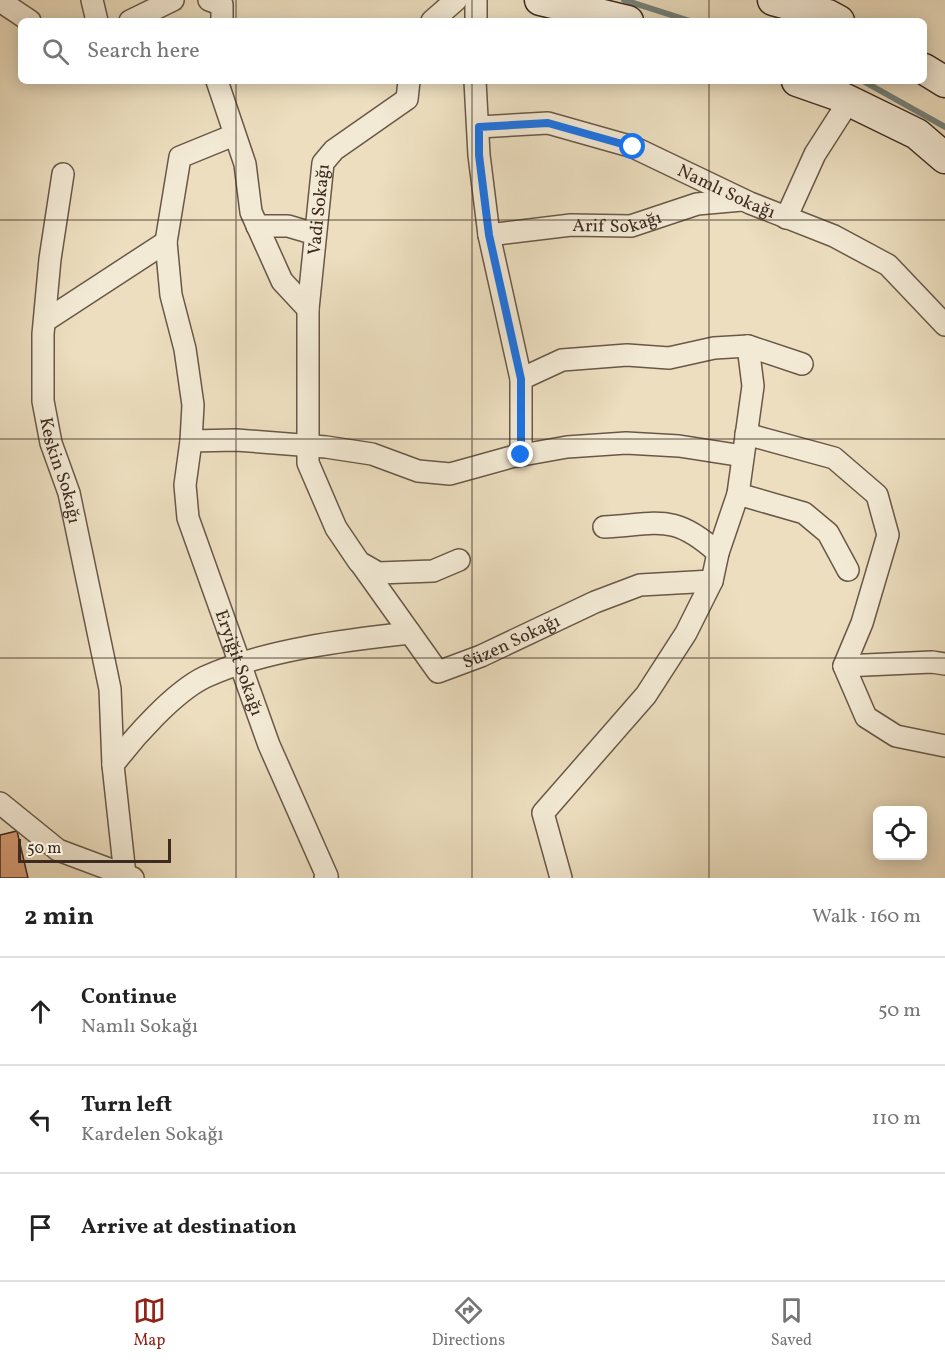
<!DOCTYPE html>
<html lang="en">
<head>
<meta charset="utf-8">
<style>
	:root { --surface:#fff; --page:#f6f6f6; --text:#222; --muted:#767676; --line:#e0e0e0; --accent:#8f2418 }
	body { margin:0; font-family:Vollkorn,serif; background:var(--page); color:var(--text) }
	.controls { position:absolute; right:18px; bottom:18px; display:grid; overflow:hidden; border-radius:9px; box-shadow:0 3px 15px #0003 }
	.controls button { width:54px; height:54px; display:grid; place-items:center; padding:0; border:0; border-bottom:2px solid var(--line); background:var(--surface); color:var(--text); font:30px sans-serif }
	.scale { position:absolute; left:18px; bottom:15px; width:153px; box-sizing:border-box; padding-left:6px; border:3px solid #3d2b21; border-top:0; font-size:16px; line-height:21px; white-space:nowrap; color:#3d2b21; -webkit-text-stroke:4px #f3ead5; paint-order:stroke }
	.stop { position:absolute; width:18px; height:18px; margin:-14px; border:4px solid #1a73e8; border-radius:50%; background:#fff }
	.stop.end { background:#1a73e8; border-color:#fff; box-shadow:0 2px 6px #0008 }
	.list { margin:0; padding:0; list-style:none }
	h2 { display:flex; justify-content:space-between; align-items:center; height:78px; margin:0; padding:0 24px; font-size:26px }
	h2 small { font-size:20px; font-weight:400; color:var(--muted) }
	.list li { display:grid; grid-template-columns:39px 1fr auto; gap:18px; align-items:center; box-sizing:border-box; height:108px; padding:0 24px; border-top:2px solid var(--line) }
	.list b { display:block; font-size:22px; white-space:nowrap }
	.list p { margin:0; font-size:20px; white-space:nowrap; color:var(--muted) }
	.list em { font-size:20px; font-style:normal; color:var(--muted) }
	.icon { flex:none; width:33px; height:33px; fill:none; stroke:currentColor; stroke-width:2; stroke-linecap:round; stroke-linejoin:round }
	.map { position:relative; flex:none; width:945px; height:878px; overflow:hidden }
	.search { position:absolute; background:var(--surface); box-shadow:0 3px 15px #0003; left:18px; right:18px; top:18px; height:66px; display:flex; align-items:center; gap:15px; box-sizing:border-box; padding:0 21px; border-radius:9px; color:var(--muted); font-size:22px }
	.sheet { height:402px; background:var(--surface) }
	nav { display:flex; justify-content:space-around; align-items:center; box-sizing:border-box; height:84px; border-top:2px solid var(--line); background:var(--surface); font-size:16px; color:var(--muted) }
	nav a { display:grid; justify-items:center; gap:3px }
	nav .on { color:var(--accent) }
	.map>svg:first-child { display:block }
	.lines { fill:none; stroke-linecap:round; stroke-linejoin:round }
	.stream { stroke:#74817b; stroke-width:6 }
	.building { fill:#d69d77; stroke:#3d2b21; stroke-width:1.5 }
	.street-casing { stroke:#695848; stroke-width:24 }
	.secondary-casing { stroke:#3d2b21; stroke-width:33 }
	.street { stroke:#f3ead5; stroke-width:21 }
	.secondary { stroke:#f3ead5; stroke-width:30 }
	.route { stroke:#1a73e8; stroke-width:8 }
	.grid { fill:none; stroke:#3d2b21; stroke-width:1.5; stroke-opacity:0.55 }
	.labels { text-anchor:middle; stroke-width:6; stroke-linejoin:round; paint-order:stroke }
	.street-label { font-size:18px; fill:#3d2b21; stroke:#f3ead5 }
</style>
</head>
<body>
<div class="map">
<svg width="945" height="878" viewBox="0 0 945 878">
	<rect width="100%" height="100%" fill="#ecdebf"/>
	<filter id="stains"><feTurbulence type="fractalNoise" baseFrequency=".00333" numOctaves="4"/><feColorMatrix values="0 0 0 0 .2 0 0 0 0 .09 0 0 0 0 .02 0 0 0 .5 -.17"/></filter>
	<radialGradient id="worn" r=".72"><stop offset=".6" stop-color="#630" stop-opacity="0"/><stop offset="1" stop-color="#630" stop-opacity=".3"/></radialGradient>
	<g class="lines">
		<g class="stream">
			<path d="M 624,0 L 690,21"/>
			<path d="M 863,81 L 945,127"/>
		</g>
	</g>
	<path class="building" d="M 17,831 L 28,878 L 0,878 L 0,835 Z"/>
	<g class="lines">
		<g class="street-casing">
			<g id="street">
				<path d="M 92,0 L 97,21"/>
				<path d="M 209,0 L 222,5 L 222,21"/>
				<path d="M 0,1 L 30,21"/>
				<path d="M 130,21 L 173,0"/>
				<path d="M 432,21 L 456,0"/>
				<path d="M 476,21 L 476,0"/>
				<path d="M 217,81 L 245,164 L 251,212 L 282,281 L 308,309 L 308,463 L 336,528 L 359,562 L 378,573 L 433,571 L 459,560"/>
				<path d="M 475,81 L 479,155 L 489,235 L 521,379 L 521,455"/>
				<path id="s1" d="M 479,127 L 548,123 L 633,147 L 750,203 L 834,236 L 888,265 L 945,325"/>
				<path d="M 234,135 L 180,157 L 166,242 L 171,295 L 185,349 L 193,405 L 191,441 L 236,440 L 326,447 L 372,454 L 418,471 L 450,474 L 511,457 L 567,447 L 626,443 L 679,446 L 743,456"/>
				<path id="s2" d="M 63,174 L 50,259 L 43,334 L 43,401 L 51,443 L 69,493 L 110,689 L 113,765"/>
				<path d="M 786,218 L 815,154 L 849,101"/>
				<path d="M 257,226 L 288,226 L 315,234"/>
				<path id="s3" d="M 489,235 L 571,225 L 631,226 L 697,204 L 742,200"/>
				<path id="s4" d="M 308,309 L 323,163 L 334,150 L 407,99 L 409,81"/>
				<path d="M 45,321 L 166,242"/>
				<path d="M 521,379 L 562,360 L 627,355 L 669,358 L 714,348 L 748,346 L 802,364"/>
				<path d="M 746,434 L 834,458 L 877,495 L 888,535 L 862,623 L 844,666 L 866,717 L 896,736 L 945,746"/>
				<path id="s5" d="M 191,441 L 185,485 L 188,518 L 269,745 L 327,876 L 325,878"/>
				<path d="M 738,494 L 804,513 L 828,533 L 848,570"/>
				<path d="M 604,527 C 659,524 674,513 718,553"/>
				<path id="s6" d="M 361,564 L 438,672 L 481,656 L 595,602 L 640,585 L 712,581"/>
				<path d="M 844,666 L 932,662 L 945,664"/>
				<path d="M 0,803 L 58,850 L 133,878"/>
				<path d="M 125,875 L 113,765 C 134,737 174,692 205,677 C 264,650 345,640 410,633"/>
				<path d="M 561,878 L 543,813 L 646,695 L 686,633 L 712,581 L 718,553 L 738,494 L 753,386 L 748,346"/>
			</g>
		</g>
		<g class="secondary-casing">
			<g id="secondary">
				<path d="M 540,0 L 628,21"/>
				<path d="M 773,0 L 828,15 L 839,21"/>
				<path d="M 924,69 L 945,82"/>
				<path d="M 797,81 L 837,95 L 917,134 L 945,158"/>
			</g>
		</g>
		<use href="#street" class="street"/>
		<use href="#secondary" class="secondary"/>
	</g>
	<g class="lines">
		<path class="route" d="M 521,455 L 521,379 L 489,235 L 479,155 L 479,127 L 548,123 L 633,147"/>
	</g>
	<path class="grid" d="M 236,0 L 236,21M 472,0 L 472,21M 709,0 L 709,21M 236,81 L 236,878M 472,81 L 472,878M 709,81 L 709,878M 0,220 L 945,220M 0,439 L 945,439M 0,658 L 945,658"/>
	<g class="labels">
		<g class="street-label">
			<text dy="6" stroke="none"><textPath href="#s1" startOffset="261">Namlı Sokağı</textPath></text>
			<text dy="6" stroke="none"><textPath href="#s4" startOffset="100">Vadi Sokağı</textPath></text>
			<text dy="6" stroke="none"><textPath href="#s3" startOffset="129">Arif Sokağı</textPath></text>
			<text dy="6" stroke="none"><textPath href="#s2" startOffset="300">Keskin Sokağı</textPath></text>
			<text dy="6" stroke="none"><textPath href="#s6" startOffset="212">Süzen Sokağı</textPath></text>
			<text dy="6" stroke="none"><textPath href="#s5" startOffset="231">Eryiğit Sokağı</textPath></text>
		</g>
	</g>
	<rect width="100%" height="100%" filter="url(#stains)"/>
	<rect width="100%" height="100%" fill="url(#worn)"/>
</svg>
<div class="controls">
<button><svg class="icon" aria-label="locate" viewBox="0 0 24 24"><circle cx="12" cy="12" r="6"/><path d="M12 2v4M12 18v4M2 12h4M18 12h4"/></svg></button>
</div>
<div class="scale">50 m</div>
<div class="stop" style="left:633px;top:147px"></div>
<div class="stop end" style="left:521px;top:455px"></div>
<div class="search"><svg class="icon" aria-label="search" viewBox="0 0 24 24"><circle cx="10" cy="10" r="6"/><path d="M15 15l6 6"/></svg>Search here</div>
</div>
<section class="sheet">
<h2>2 min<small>Walk · 160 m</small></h2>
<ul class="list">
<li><svg class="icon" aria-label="ahead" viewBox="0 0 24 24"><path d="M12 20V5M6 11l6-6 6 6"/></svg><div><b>Continue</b><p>Namlı Sokağı</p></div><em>50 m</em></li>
<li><svg class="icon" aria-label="left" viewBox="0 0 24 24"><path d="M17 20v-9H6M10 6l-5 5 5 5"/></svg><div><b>Turn left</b><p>Kardelen Sokağı</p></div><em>110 m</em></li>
<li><svg class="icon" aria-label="arrive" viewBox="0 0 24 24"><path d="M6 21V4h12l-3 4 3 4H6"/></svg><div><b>Arrive at destination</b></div></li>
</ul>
</section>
<nav>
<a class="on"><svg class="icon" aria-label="map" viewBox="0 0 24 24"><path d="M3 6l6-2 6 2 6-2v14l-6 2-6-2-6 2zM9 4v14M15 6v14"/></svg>Map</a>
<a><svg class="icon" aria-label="directions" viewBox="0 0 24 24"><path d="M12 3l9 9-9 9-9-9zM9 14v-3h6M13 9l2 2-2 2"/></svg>Directions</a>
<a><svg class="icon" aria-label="saved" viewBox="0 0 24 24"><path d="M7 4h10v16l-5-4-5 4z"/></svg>Saved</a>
</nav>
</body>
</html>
